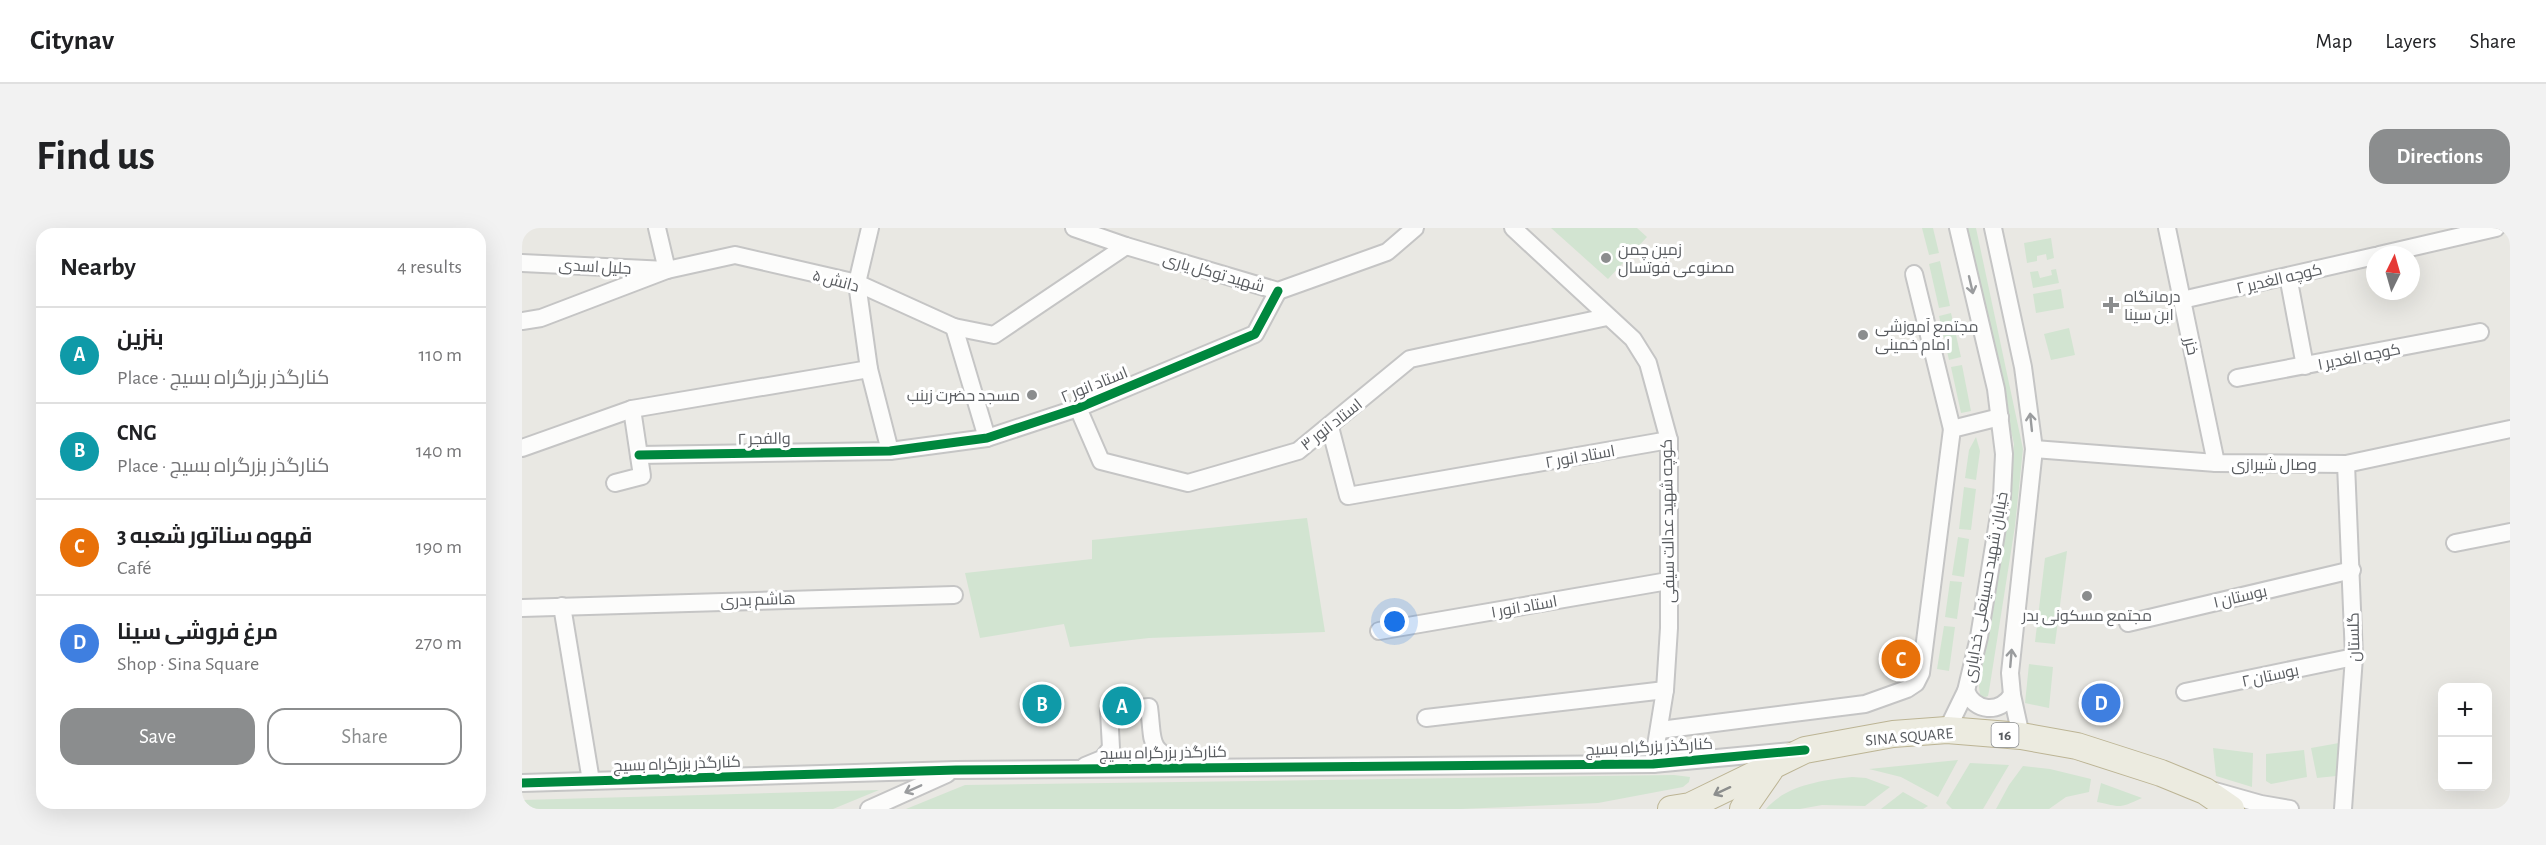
<!DOCTYPE html>
<html lang="en">
<head>
<meta charset="utf-8">
<style>
	:root { --surface:#fff; --page:#f2f2f2; --text:#202124; --muted:#757577; --line:#e0e0e0; --accent:#8b8d8e }
	body { margin:0; font-family:"Alegreya Sans",Cairo,sans-serif; background:var(--page); color:var(--text) }
	.controls { position:absolute; right:18px; bottom:18px; display:grid; overflow:hidden; border-radius:12px; box-shadow:0 6px 24px #0002 }
	.controls button { width:54px; height:54px; display:grid; place-items:center; padding:0; border:0; border-bottom:2px solid var(--line); background:var(--surface); color:var(--text); font:30px sans-serif }
	.compass { position:absolute; left:1844px; top:18px; width:54px; height:54px; border-radius:50%; background:var(--surface); box-shadow:0 6px 24px #0002; rotate:5deg }
	.you { position:absolute; left:873px; top:394px; width:21px; height:21px; margin:-15px; border:4px solid #fff; border-radius:50%; background:#1a73e8; box-shadow:0 0 0 9px #1a73e833 }
	.badge { display:grid; place-items:center; width:39px; height:39px; border-radius:50%; background:var(--accent); color:#fff; font-size:20px; font-weight:700 }
	.pin { position:absolute; translate:-50% -50%; border:3px solid #fff; box-shadow:0 2px 6px #0006 }
	.list { margin:0; padding:0; list-style:none }
	h2 { display:flex; justify-content:space-between; align-items:center; height:78px; margin:0; padding:0 24px; font-size:26px }
	h2 small { font-size:20px; font-weight:400; color:var(--muted) }
	.list li { display:grid; grid-template-columns:39px 1fr auto; gap:18px; align-items:center; box-sizing:border-box; height:96px; padding:0 24px; border-top:2px solid var(--line) }
	.list b { display:block; font-size:22px; white-space:nowrap }
	.list p { margin:0; font-size:20px; white-space:nowrap; color:var(--muted) }
	.list em { font-size:20px; font-style:normal; color:var(--muted) }
	.actions { display:flex; gap:12px; padding:18px 24px }
	.actions a { flex:1; padding:14px 0; border:2px solid var(--accent); border-radius:18px; text-align:center; font-size:21px; color:var(--accent) }
	.actions .main { background:var(--accent); color:#fff }
	.map { position:relative; flex:none; width:1988px; height:581px; overflow:hidden; border-radius:18px }
	header { display:flex; align-items:center; gap:36px; box-sizing:border-box; height:84px; padding:0 30px; background:var(--surface); border-bottom:2px solid var(--line) }
	header strong { font-size:28px }
	nav { display:flex; gap:33px; margin-inline-start:auto; font-size:21px }
	.intro { display:flex; align-items:center; justify-content:space-between; box-sizing:border-box; height:144px; padding:0 36px }
	h1 { margin:0; font-size:42px }
	.button { padding:15px 27px; border-radius:18px; background:var(--accent); color:#fff; font-size:21px; font-weight:700 }
	main { display:flex; gap:36px; padding:0 36px }
	aside { flex:1; background:var(--surface); border-radius:18px; box-shadow:0 6px 24px #0002 }
	.map>svg:first-child { display:block }
	.green { fill:#d2e4d1 }
	.lines { fill:none; stroke-linecap:round; stroke-linejoin:round }
	.minor-casing { stroke:#c5c5c5; stroke-width:20 }
	.highway-casing { stroke:#bcb494; stroke-width:28 }
	.minor { stroke:#fcfcfb; stroke-width:16 }
	.highway { stroke:#ecebe0; stroke-width:26 }
	.cycleway-casing { stroke:#fff; stroke-width:13 }
	.cycleway { stroke:#00873e; stroke-width:9 }
	.oneway { stroke:#9a9c9e }
	.oneway2 { stroke:#8c8e8d }
	.poi-dot { fill:#8b8d8e; stroke:#fff; stroke-width:2 }
	.labels { text-anchor:middle; stroke-width:6; stroke-linejoin:round; paint-order:stroke }
	.shield { fill:#fff; stroke:#8b8d90; stroke-width:1.5 }
	.shield-label { font-size:15px; font-weight:bold; fill:#595c60 }
	.poi-label { font-size:16px; fill:#595c60; stroke:#fff; text-anchor:start }
	.street-label { font-size:16px; fill:#595c60; stroke:#fff }
</style>
</head>
<body>
<header>
<strong>Citynav</strong>
<nav><a>Map</a><a>Layers</a><a>Share</a></nav>
</header>
<div class="intro"><h1>Find us</h1><a class="button">Directions</a></div>
<main>
<aside>
<h2>Nearby<small>4 results</small></h2>
<ul class="list">
<li><span class="badge" style="background:#0f9aa8">A</span><div><b>بنزین</b><p>Place · کنارگذر بزرگراه بسیج</p></div><em>110 m</em></li>
<li><span class="badge" style="background:#0f9aa8">B</span><div><b>CNG</b><p>Place · کنارگذر بزرگراه بسیج</p></div><em>140 m</em></li>
<li><span class="badge" style="background:#e8710a">C</span><div><b>قهوه سناتور شعبه 3</b><p>Café</p></div><em>190 m</em></li>
<li><span class="badge" style="background:#3f7fe0">D</span><div><b>مرغ فروشی سینا</b><p>Shop · Sina Square</p></div><em>270 m</em></li>
</ul>
<div class="actions"><a class="main">Save</a><a>Share</a></div>
</aside>
<div class="map">
<svg width="1988" height="581" viewBox="0 0 1988 581">
	<rect width="100%" height="100%" fill="#e9e8e3"/>
	<g class="green">
		<path d="M 1029,0 L 1115,0 L 1125,9 L 1086,51 Z"/>
		<path d="M 1400,0 L 1411,0 L 1417,25 L 1407,27 Z"/>
		<path d="M 1442,0 L 1454,0 L 1501,221 L 1493,298 L 1467,463 L 1466,468 L 1461,470 L 1458,467 L 1457,458 L 1483,296 L 1492,216 Z"/>
		<path d="M 1529,10 L 1532,30 L 1525,32 L 1524,26 L 1515,28 L 1515,33 L 1505,35 L 1502,15 Z"/>
		<path d="M 1418,33 L 1428,78 L 1417,80 L 1407,36 Z"/>
		<path d="M 1534,41 L 1537,55 L 1511,60 L 1508,44 L 1516,43 L 1518,50 L 1530,47 L 1529,42 Z"/>
		<path d="M 1539,61 L 1542,80 L 1514,85 L 1511,66 Z"/>
		<path d="M 1429,85 L 1439,129 L 1427,132 L 1417,88 Z"/>
		<path d="M 1547,100 L 1553,127 L 1529,132 L 1522,106 Z"/>
		<path d="M 1440,137 L 1449,183 L 1439,185 L 1429,139 Z"/>
		<path d="M 1454,209 L 1458,223 L 1454,252 L 1443,250 L 1447,222 Z"/>
		<path d="M 1442,259 L 1454,261 L 1449,302 L 1437,301 Z"/>
		<path d="M 785,290 L 803,404 L 627,410 L 548,419 L 542,396 L 458,410 L 443,345 L 570,331 L 570,312 Z"/>
		<path d="M 1436,309 L 1447,311 L 1442,349 L 1430,347 Z"/>
		<path d="M 1545,323 L 1533,416 L 1513,414 L 1523,330 Z"/>
		<path d="M 1428,353 L 1440,354 L 1435,391 L 1423,389 Z"/>
		<path d="M 1422,398 L 1433,399 L 1427,443 L 1415,441 Z"/>
		<path d="M 1507,436 L 1531,439 L 1527,480 L 1503,475 Z"/>
		<path d="M 1817,515 L 1814,548 L 1795,550 L 1789,520 Z"/>
		<path d="M 1691,520 L 1731,525 L 1730,559 L 1694,548 Z"/>
		<path d="M 1782,522 L 1785,549 L 1749,556 L 1744,553 L 1744,526 Z"/>
		<path d="M 1436,532 L 1416,569 L 1379,549 L 1347,541 Z"/>
		<path d="M 1448,535 L 1487,537 L 1461,581 L 1430,581 L 1424,575 Z"/>
		<path d="M 1501,538 L 1528,541 L 1569,551 L 1567,564 L 1544,569 L 1527,581 L 1474,581 L 1487,557 Z"/>
		<path d="M 1152,547 L 1168,549 L 1167,554 L 1161,559 L 1076,575 L 939,581 L 384,581 L 443,557 Z"/>
		<path d="M 1330,549 L 1344,550 L 1368,559 L 1343,578 L 1300,577 L 1278,581 L 1244,581 C 1264,557 1301,552 1330,549 Z"/>
		<path d="M 1579,555 L 1620,570 C 1596,581 1600,579 1575,574 Z"/>
		<path d="M 357,562 L 311,581 L 0,581 L 0,572 Z"/>
		<path d="M 1381,564 L 1406,578 L 1401,581 L 1359,581 Z"/>
	</g>
	<g class="lines">
		<g class="minor-casing">
			<g id="minor">
				<path d="M 348,0 L 335,55 L 347,141 L 368,223"/>
				<path d="M 552,0 L 604,18 L 756,63 L 865,24 L 893,0"/>
				<path d="M 991,0 L 1111,111 L 1126,135 L 1147,212 L 1147,400 L 1143,462 L 1131,536"/>
				<path d="M 1471,0 L 1501,139 L 1512,221 L 1488,445 L 1490,467 L 1499,508"/>
				<path d="M 1645,0 L 1694,235"/>
				<path d="M 1857,27 L 1974,0"/>
				<path d="M 0,35 L 145,42 L 135,0"/>
				<path d="M 1392,46 L 1430,201"/>
				<path d="M 1766,48 L 1783,138"/>
				<path d="M 1660,72 L 1853,28"/>
				<path d="M 0,93 L 19,90 L 145,42 L 213,27 L 335,55 L 432,99 L 472,107 L 604,18"/>
				<path d="M 432,99 L 465,210"/>
				<path d="M 1715,150 L 1958,104"/>
				<path d="M 556,180 L 579,233 L 666,255 L 776,223 L 888,131 L 1085,89"/>
				<path d="M 808,199 L 826,268 L 1147,212"/>
				<path d="M 0,220 L 110,181 L 347,141"/>
				<path d="M 1512,221 L 1694,235 L 1824,236 L 1988,201"/>
				<path d="M 117,227 L 368,223 L 465,210 L 556,180 L 733,106 L 756,63"/>
				<path d="M 93,255 L 120,248 L 110,181"/>
				<path d="M 1933,315 L 1988,304"/>
				<path d="M 40,378 L 69,553"/>
				<path d="M 0,380 L 432,367"/>
				<path d="M 1606,395 L 1830,342"/>
				<path d="M 857,403 L 1146,353"/>
				<path d="M 1444,463 C 1453,484 1477,486 1490,467"/>
				<path d="M 1663,464 L 1832,429"/>
				<path d="M 904,490 L 1143,462"/>
				<path d="M 1138,502 L 1343,476 L 1385,461 L 1394,455 L 1399,445 L 1430,201 L 1478,189"/>
				<path d="M 1425,502 L 1444,463 L 1457,409 L 1480,269 L 1482,226 L 1474,161 L 1436,0"/>
				<path d="M 563,538 L 580,531 L 589,520 L 587,483 L 627,479 C 632,516 624,519 660,537"/>
				<path d="M 0,555 L 434,542 L 1131,536 L 1270,523"/>
				<path d="M 1693,563 L 1739,576 L 1768,581"/>
				<path d="M 347,581 L 425,546"/>
				<path d="M 1821,581 L 1832,429 L 1824,236"/>
			</g>
		</g>
		<g class="highway-casing">
			<g id="highway">
				<path d="M 1149,581 L 1168,578 L 1283,522 L 1371,506 L 1425,502 L 1499,508 L 1555,518 L 1639,545 L 1683,563 L 1709,581"/>
				<path d="M 1221,581 L 1248,542"/>
			</g>
		</g>
		<use href="#minor" class="minor"/>
		<use href="#highway" class="highway"/>
		<g class="cycleway-casing">
			<g id="cycleway">
				<path d="M 117,227 L 368,223 L 465,210 L 556,180 L 733,106 L 756,63"/>
				<path d="M 0,555 L 434,542 L 1131,536 L 1283,522"/>
			</g>
		</g>
		<use href="#cycleway" class="cycleway"/>
	</g>
	<defs><path id="oneway-shaft" d="M-6 0H5M1.5-3L5.5 0L1.5 3" fill="none" stroke-width="1.6" stroke-linecap="round" stroke-linejoin="round" transform="scale(1.5)"/></defs>
	<g class="oneway">
		<use href="#oneway-shaft" transform="translate(1449 57) rotate(77)"/>
		<use href="#oneway-shaft" transform="translate(1509 194) rotate(-96)"/>
		<use href="#oneway-shaft" transform="translate(1489 430) rotate(-85)"/>
		<use href="#oneway-shaft" transform="translate(391 561) rotate(156)"/>
	</g>
	<use class="oneway2" href="#oneway-shaft" transform="translate(1200 563) rotate(155)"/>
	<g class="poi-dot">
		<circle cx="1084" cy="30" r="6"/>
		<path d="M1586 68h6v6h6v6h-6v6h-6v-6h-6v-6h6z"/>
		<circle cx="1341" cy="107" r="6"/>
		<circle cx="510" cy="167" r="6"/>
		<circle cx="1565" cy="368" r="6"/>
	</g>
	<g class="labels">
		<rect class="shield" x="1469.5" y="495" width="27" height="24" rx="4.5"/>
		<g class="shield-label">
			<text x="1483" y="512">16</text>
		</g>
		<g class="poi-label">
			<text x="1096" y="27">زمین چمن<tspan x="1096" dy="18">مصنوعی فوتسال</tspan></text>
			<text x="1602" y="74">درمانگاه<tspan x="1602" dy="18">ابن سینا</tspan></text>
			<text x="1353" y="104">مجتمع آموزشی<tspan x="1353" dy="18">امام خمینی</tspan></text>
			<text x="498" y="173" text-anchor="end">مسجد حضرت زینب</text>
			<text x="1565" y="393" text-anchor="middle">مجتمع مسکونی بدر</text>
		</g>
		<g class="street-label">
			<text transform="translate(73 38) rotate(3)" y="6">جلیل اسدی</text>
			<text transform="translate(692 44) rotate(16)" y="6">شهید توکل یاری</text>
			<text transform="translate(1757 50) rotate(-13)" y="6">کوچه الغدیر ۲</text>
			<text transform="translate(314 52) rotate(15)" y="6">دانش ۵</text>
			<text transform="translate(1670 118) rotate(78)" y="6">خزر</text>
			<text transform="translate(1837 128) rotate(-11)" y="6">کوچه الغدیر ۱</text>
			<text transform="translate(572 156) rotate(-22)" y="6">استاد انور ۲</text>
			<text transform="translate(809 196) rotate(-38)" y="6">استاد انور ۳</text>
			<text transform="translate(242 210) rotate(-1)" y="6">والفجر ۲</text>
			<text transform="translate(1058 228) rotate(-10)" y="6">استاد انور ۲</text>
			<text x="1752" y="242">وصال شیرازی</text>
			<text transform="translate(1145 293) rotate(-91)" y="6">کوچه شهید عدالت سیفی</text>
			<text transform="translate(1463 359) rotate(-80)" y="6">خیابان شهید حسینعلی خدایاری</text>
			<text transform="translate(1718 368) rotate(-13)" y="6">بوستان ۱</text>
			<text transform="translate(236 371) rotate(-2)" y="6">هاشم بدری</text>
			<text transform="translate(1002 378) rotate(-10)" y="6">استاد انور ۱</text>
			<text transform="translate(1831 409) rotate(-91)" y="6">گلستان</text>
			<text transform="translate(1748 447) rotate(-12)" y="6">بوستان ۲</text>
			<text transform="translate(1387 508) rotate(-5)" y="6">SINA SQUARE</text>
			<text transform="translate(1127 518) rotate(-3)" y="6">کنارگذر بزرگراه بسیج</text>
			<text transform="translate(641 524) rotate(-1)" y="6">کنارگذر بزرگراه بسیج</text>
			<text transform="translate(155 535) rotate(-2)" y="6">کنارگذر بزرگراه بسیج</text>
		</g>
	</g>
</svg>
<div class="controls">
<button>+</button>
<button>−</button>
</div>
<svg class="compass" viewBox="-18 -18 36 36"><path d="M0-13l5 13h-10z" fill="#e53935"/><path d="M0 13l5-13h-10z" fill="#757577"/></svg>
<div class="you"></div>
<div class="pin badge" style="left:600px;top:478px;background:#0f9aa8">A</div>
<div class="pin badge" style="left:520px;top:476px;background:#0f9aa8">B</div>
<div class="pin badge" style="left:1379px;top:431px;background:#e8710a">C</div>
<div class="pin badge" style="left:1579px;top:475px;background:#3f7fe0">D</div>
</div>
</main>
</body>
</html>
